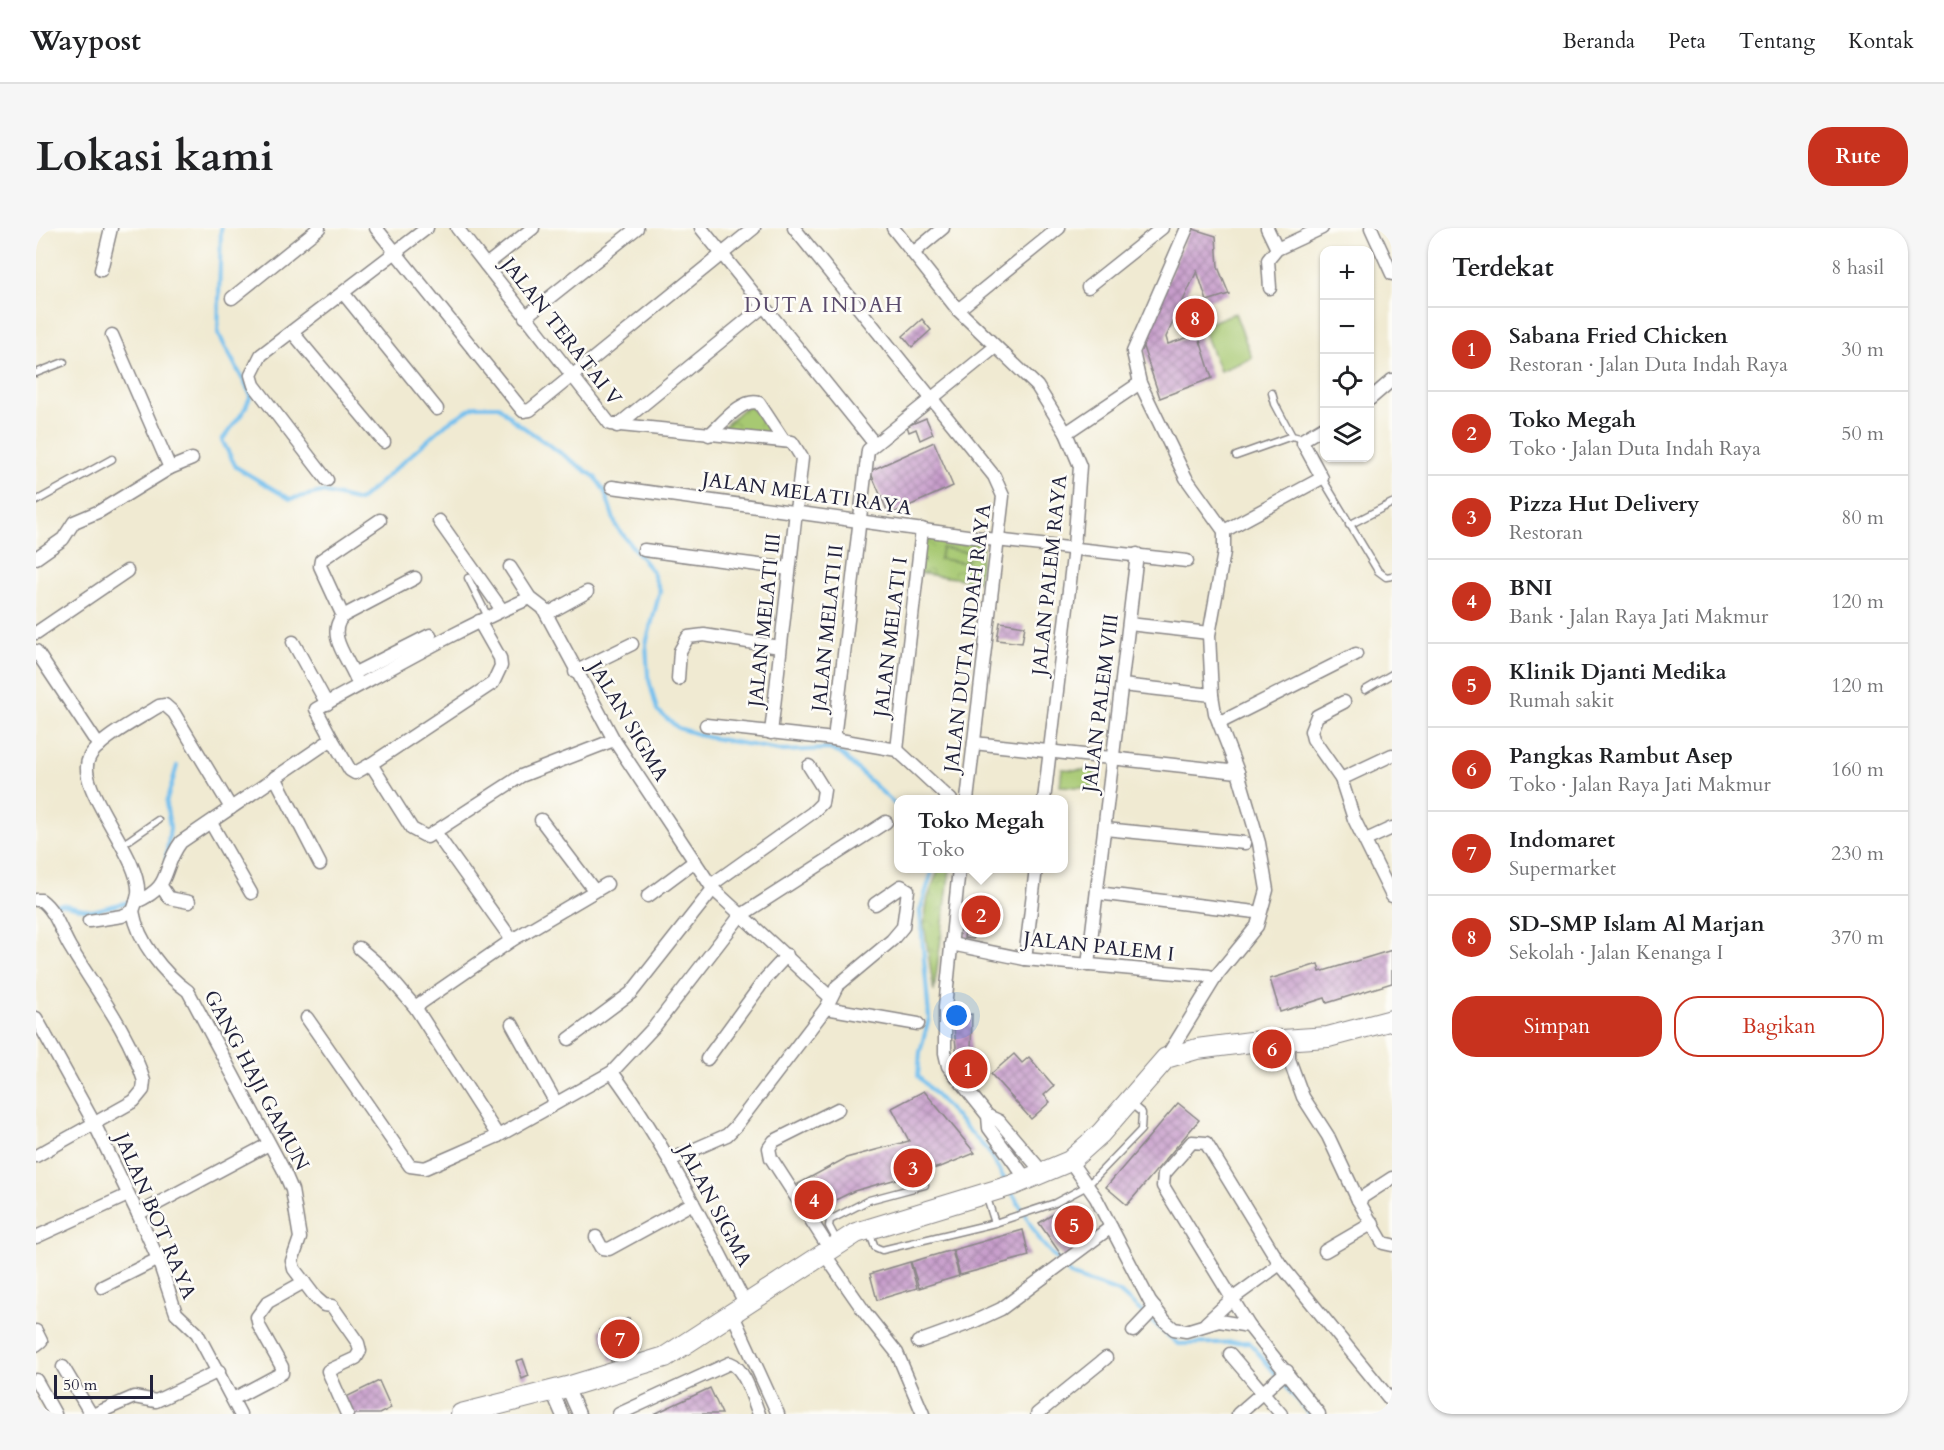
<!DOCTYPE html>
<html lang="id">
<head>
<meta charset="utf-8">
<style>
	:root { --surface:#fff; --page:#f6f6f6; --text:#202124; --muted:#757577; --line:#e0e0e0; --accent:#c8321e }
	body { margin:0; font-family:Cardo,serif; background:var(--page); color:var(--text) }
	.controls { position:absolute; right:18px; top:18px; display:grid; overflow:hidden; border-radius:12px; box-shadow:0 2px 4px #0004 }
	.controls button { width:54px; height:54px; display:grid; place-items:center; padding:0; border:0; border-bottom:2px solid var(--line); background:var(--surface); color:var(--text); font:30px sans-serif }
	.scale { position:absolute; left:18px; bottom:15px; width:99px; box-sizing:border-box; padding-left:6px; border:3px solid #22223b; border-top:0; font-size:16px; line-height:21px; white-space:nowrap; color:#22223b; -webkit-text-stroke:4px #fdfcf7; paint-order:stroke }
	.you { position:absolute; left:921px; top:788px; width:21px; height:21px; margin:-15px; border:4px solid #fff; border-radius:50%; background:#1a73e8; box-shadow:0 0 0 9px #1a73e833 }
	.badge { display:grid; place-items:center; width:39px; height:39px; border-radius:50%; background:var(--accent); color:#fff; font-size:20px; font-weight:700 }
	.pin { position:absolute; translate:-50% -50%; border:3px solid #fff; box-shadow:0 2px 6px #0006 }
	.popup { position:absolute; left:858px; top:567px; width:174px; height:78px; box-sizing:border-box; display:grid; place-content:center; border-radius:12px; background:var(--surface); filter:drop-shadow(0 2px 4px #0005); font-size:20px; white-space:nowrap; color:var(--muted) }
	.popup b { font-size:22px; color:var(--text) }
	.popup::after { content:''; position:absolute; left:50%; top:100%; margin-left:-12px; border:12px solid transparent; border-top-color:var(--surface) }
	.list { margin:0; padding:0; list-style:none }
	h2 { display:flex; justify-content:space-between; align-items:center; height:78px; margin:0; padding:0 24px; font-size:26px }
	h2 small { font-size:20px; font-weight:400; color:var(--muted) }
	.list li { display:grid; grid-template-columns:39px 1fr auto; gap:18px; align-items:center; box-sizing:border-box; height:84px; padding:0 24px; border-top:2px solid var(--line) }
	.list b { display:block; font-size:22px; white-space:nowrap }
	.list p { margin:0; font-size:20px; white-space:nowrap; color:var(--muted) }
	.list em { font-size:20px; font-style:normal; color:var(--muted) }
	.actions { display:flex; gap:12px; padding:18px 24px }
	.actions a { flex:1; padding:14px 0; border:2px solid var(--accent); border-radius:24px; text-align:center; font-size:21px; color:var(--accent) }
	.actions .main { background:var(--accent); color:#fff }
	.icon { flex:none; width:33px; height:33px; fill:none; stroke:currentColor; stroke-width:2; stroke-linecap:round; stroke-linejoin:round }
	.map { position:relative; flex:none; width:1356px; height:1186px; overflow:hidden; border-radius:24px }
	header { display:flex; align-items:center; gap:36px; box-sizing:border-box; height:84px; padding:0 30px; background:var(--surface); border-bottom:2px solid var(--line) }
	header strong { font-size:28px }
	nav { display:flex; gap:33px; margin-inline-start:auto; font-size:21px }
	.intro { display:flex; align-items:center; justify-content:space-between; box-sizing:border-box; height:144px; padding:0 36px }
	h1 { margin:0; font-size:42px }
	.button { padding:15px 27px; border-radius:24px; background:var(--accent); color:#fff; font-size:21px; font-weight:700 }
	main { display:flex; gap:36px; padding:0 36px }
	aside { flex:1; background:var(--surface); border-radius:24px; box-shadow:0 2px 4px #0004 }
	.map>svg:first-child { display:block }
	.park { fill:url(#park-crowns); stroke:#647656; stroke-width:1.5 }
	.garden { fill:#a7c972; stroke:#647656; stroke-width:1.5 }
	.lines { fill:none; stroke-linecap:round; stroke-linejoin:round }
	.stream { stroke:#74c0ee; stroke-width:4 }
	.building { fill:url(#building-cross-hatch) }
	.lane-casing { stroke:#898686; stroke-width:9 }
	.street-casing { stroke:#898686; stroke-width:15 }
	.primary-casing { stroke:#898686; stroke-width:22 }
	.lane { stroke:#fff; stroke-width:6 }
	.street { stroke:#fff; stroke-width:12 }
	.primary { stroke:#fff; stroke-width:20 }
	.labels { text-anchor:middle; stroke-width:5; stroke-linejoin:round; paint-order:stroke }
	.street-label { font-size:20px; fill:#22223b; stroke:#fdfcf7 }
	.neighbourhood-label { font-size:21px; letter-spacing:1.5px; fill:#5c4d6d; stroke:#fdfcf7 }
</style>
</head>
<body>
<header>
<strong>Waypost</strong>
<nav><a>Beranda</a><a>Peta</a><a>Tentang</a><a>Kontak</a></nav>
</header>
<div class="intro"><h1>Lokasi kami</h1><a class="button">Rute</a></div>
<main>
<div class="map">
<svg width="1356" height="1186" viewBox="0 0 1356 1186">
	<defs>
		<pattern id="park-crowns" width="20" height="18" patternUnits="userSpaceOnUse" patternTransform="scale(1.5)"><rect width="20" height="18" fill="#a7c972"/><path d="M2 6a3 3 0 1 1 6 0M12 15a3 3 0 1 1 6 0" fill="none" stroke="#8fac64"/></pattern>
		<pattern id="building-cross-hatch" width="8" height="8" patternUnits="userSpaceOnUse" patternTransform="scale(1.5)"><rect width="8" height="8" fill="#c79dcb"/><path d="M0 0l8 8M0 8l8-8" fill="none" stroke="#a180a6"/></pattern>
	</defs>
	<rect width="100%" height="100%" fill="#fdfcf7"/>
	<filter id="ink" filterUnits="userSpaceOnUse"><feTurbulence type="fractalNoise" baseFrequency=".0167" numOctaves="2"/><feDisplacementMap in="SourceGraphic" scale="12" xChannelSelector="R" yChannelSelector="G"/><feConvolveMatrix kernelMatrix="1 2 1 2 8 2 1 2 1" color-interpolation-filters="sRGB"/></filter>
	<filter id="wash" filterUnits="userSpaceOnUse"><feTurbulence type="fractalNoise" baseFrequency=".008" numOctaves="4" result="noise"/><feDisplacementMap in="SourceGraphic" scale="24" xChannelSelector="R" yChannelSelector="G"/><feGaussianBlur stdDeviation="1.35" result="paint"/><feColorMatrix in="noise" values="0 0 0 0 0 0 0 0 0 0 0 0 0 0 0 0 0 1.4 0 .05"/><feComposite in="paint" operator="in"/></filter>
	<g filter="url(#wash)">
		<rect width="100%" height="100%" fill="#f0ead2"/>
		<g class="park">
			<path d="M 717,176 L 743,209 L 682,204 L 710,178 Z"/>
			<path d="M 886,308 L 947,316 L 942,353 L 881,345 Z"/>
			<path d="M 903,640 L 914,641 L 898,764 L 888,696 L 892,670 Z"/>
		</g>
		<g class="garden">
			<path d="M 1199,85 L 1216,130 L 1184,143 L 1166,98 Z"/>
			<path d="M 906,320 L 932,324 L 930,335 L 904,331 Z"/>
			<path d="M 1026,541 L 1060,543 L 1059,560 L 1024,558 Z"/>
		</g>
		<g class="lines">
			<g class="stream">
				<path d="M 185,0 L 182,105 L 215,167 L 208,183 L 186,212 L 200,239 L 254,271 L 286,264 L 323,273 L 411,195 L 439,178 L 463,178 L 477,192 L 559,249 L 569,264 L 580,298 L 616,343 L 624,363 L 610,416 L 612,448 L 621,482 L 642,500 L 671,509 L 748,523 L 793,521 L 805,526 L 862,579"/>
				<path d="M 130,632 L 134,599 L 130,575 L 141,538"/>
				<path d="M 897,640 L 884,683 L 893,790 L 884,824 L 882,848 L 952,923 L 970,954"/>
				<path d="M 16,677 L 26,676 L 56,683 L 96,673"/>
				<path d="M 975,963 L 1005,1014 L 1036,1048 L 1083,1064 L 1142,1116 L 1213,1114 L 1273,1186"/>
			</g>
		</g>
		<g id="blocks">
			<g class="building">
				<path d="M 1154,0 L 1180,8 L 1182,39 L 1193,66 L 1171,73 L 1161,43 L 1130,109 L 1132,116 L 1162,106 L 1176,150 L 1124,170 L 1105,113 Z"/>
				<path d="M 886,91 L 895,102 L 876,119 L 867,108 Z"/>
				<path d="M 890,190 L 897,206 L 884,212 L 880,201 L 873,204 L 871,198 Z"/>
				<path d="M 898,214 L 917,258 L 853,287 L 834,243 Z"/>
				<path d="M 964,394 L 989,398 L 986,415 L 961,412 Z"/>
				<path d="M 933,676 L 961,680 L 958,696 L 940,694 L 937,711 L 928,710 Z"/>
				<path d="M 1356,722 L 1356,755 L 1291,775 L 1289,770 L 1244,784 L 1234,751 L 1282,736 L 1284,744 Z"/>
				<path d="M 936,786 L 935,822 L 921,830 L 917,788 Z"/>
				<path d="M 978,826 L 986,835 L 993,829 L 1018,858 L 1008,867 L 1014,874 L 995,891 L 955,846 Z"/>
				<path d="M 888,863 L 939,925 L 907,938 L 818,963 L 777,983 L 762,956 L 810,930 L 873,913 L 856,880 Z"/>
				<path d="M 1142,875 L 1163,892 L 1091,977 L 1070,959 Z"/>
				<path d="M 1034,975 L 1058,1010 L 1028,1031 L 1003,995 Z"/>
				<path d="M 987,1002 L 993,1028 L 924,1047 L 917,1022 Z"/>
				<path d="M 916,1022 L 923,1048 L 883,1060 L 875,1034 Z"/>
				<path d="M 874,1034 L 881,1060 L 841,1072 L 834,1046 Z"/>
				<path d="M 593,1090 L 605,1121 L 575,1133 L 563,1102 Z"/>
				<path d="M 487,1131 L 493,1148 L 486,1151 L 480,1133 Z"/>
				<path d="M 343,1153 L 355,1180 L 343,1186 L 315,1186 L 308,1170 Z"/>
				<path d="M 674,1160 L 686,1186 L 618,1186 Z"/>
			</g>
		</g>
	</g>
	<g filter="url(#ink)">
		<use href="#blocks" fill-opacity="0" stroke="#898686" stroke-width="1.5"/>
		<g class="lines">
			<g class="lane-casing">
				<g id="lane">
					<path d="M 0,145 L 28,134"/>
					<path d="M 1236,165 L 1239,176 L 1256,208 L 1268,211"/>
					<path d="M 1200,228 L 1256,208"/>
					<path d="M 1286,250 L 1342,343 L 1350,349 L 1356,348"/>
					<path d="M 0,273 L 76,231"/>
					<path d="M 1313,297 L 1356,275"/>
					<path d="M 432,350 L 450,385 L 454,387"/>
					<path d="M 1329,462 L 1356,446"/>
					<path d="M 86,617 L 122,592"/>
					<path d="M 950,967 L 959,995"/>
					<path d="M 833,1004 L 839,1019 L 846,1022 L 959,995 L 1019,975 L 1051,958 L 1105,902 L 1106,885 L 1094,875"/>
					<path d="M 801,1013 L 793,998 L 794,992 L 833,972 L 889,957"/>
				</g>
			</g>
			<g class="street-casing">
				<g id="street">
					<path d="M 340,0 L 487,183 L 494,182 L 718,0"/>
					<path d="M 421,0 L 574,196 L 756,214 L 766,230 L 735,505"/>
					<path d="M 665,0 L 838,215"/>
					<path d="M 758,0 L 958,248 L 967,268 L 931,572"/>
					<path d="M 857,0 L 922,82 L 1001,158 L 1030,205 L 1044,238 L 1038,320 L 1008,572"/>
					<path d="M 1231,0 L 1241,21"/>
					<path d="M 1335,0 L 1356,46"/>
					<path d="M 877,25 L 907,0"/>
					<path d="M 450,37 L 497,0"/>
					<path d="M 65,42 L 75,0"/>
					<path d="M 1052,59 L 1126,0"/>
					<path d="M 1234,60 L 1232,32 L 1241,21 L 1286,0"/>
					<path d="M 308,66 L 401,181"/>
					<path d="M 196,70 L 283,0"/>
					<path d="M 922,82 L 1023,0"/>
					<path d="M 489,89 L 601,0"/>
					<path d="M 257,105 L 348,214"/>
					<path d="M 1334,171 L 1356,152"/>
					<path d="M 581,198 L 728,78"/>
					<path d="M 1030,205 L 1104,155"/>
					<path d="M 673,207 C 685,197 706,169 723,175 L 748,213"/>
					<path d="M 134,240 L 156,231"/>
					<path d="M 291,252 L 218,157 L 215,147 L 225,127 L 391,0"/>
					<path d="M 576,259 L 960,312 L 1151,333"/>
					<path d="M 403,293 L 466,382"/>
					<path d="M 1188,303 L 1286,250 L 1267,215 L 1268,211 L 1288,199"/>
					<path d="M 608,322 L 753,341"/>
					<path d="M 0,330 L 27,311 L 38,294 L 64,283 L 134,240 L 76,107"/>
					<path d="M 474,339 L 494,370"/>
					<path d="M 511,386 L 551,364"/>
					<path d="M 307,388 L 284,338 L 285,332 L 344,292"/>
					<path d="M 443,393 L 464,430 L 465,438 L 457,455 L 335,536 L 376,601 L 391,609 L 485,548 L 578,512"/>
					<path d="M 1093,396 L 1173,405"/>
					<path d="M 0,405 L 91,343"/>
					<path d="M 257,414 L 291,476"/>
					<path d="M 0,423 L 63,518"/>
					<path d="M 539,444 L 596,416"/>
					<path d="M 319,445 L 394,407"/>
					<path d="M 642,451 L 644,423 L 652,409 L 668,407 L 744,419"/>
					<path d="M 325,455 L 322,456 C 316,434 288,408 307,388 L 379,350"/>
					<path d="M 1086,457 L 1176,467"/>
					<path d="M 1308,474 L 1281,488 L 1275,503 L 1277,511 L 1305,551 L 1318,591 L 1356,668"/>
					<path d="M 1183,495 L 1320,426"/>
					<path d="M 670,497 L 798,511 L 861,522 L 915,572"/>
					<path d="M 296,511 L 314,542 L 319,545 L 335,536"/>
					<path d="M 798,511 L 832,222 L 958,120"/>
					<path d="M 938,515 L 1202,544"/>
					<path d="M 861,522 L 886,301"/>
					<path d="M 239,549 L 284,636"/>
					<path d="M 1305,551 L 1356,527"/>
					<path d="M 505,592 L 558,662"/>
					<path d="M 175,595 L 215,665"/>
					<path d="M 1069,601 L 1209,615"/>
					<path d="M 399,604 L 476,712"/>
					<path d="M 1330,612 L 1356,600"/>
					<path d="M 923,640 L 909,779 L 909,825 L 912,838 L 952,888 L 953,900 L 991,952"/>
					<path d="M 675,657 L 776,585 L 786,575 L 788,562 L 773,538"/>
					<path d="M 125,658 L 133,670 L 153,674"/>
					<path d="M 1061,665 L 1219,684"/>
					<path d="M 612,668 L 659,633"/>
					<path d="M 0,672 L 5,672 C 20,683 25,704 34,719 C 60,762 93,804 108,853 L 107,862 L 98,873 L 0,928"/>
					<path d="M 100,674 C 138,658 124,642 145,614 L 296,511 L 280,481 C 351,443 420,402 494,370 L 507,380 L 578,512 L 677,661 L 794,769"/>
					<path d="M 97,683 C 102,714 128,746 152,763 L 247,941 L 256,962 L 264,1010 L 256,1033 L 258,1041 L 280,1070 L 288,1077 L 296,1078 L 322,1115 L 324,1123 L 320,1130 L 292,1143 L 311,1186"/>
					<path d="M 53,693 L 86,688 L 97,683 C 99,678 101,672 102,666 C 106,629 38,559 53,530 C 61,512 106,489 123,478 L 129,477 L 138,485 L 195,580"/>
					<path d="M 915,716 L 989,731 L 1173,748"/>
					<path d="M 323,720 L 343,737 L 379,779 L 462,908"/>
					<path d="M 989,731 L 1000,640"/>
					<path d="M 1052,737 L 1101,326"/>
					<path d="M 379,779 L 476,712 L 571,656"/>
					<path d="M 790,780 L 882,796"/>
					<path d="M 0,790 L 58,895 L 102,986 L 122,1031 L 140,1085 L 161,1105 L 204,1186"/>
					<path d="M 271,790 L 374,938 L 389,940 L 419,927 L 462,908 L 576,844 L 619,798 L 704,688 L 850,594"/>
					<path d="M 476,796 L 520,875"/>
					<path d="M 533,811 L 595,765 L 677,661"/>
					<path d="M 1253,811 L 1253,831 L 1267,869 L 1292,908 L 1322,972 L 1347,1015 L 1356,1017"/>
					<path d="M 1130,830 L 1181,747 L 1221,698 L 1231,662 L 1223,615 L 1202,544 L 1179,485 L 1176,467 L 1173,407 L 1188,324 L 1188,303 L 1150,250 L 1104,155 L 1097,124 L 1151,0"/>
					<path d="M 671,831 L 730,750 L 751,727"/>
					<path d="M 576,844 C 629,916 669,997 710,1077"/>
					<path d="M 952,888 L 963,893 L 1008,946"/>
					<path d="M 634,932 L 691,907 L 699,899 L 790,780 L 801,758 L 856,712 L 867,699 L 872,662 L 865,658 L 839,676"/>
					<path d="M 1034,933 L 1060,970 L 1114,1074 L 1129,1093 L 1138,1101 L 1150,1103 L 1183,1093 L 1213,1098 L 1283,1186"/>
					<path d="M 1322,972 L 1356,950"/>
					<path d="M 102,986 L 233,916"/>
					<path d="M 0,1009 L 92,967"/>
					<path d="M 560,1009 L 566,1020 L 573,1021 L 657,975"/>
					<path d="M 793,1020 L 735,930 L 733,920 L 738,913 L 802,881"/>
					<path d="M 1289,1023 L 1337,995"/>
					<path d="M 787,1024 L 830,1086 L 861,1125 L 887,1186"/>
					<path d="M 66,1059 L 122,1031"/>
					<path d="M 696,1085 L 742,1186"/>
					<path d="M 1170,1095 L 1196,1071 L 1244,1036"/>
					<path d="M 1213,1098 L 1127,958 L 1128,946 L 1156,914 L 1170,915 L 1244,1036 L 1356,1174"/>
					<path d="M 0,1103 L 5,1113 L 0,1117"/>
					<path d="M 1097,1103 L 1119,1080"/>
					<path d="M 882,1114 L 937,1094 L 965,1081 L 1075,999"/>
					<path d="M 1194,1126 L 1245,1186"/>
					<path d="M 27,1139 L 55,1186"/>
					<path d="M 0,1152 L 19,1186"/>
					<path d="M 531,1159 L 543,1186"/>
					<path d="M 516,1163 L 526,1186"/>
					<path d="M 197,1171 L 246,1145 L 246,1139 L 223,1098 L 221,1089 L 232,1074 L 268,1054"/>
					<path d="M 59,1186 L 98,1169 L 120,1173 L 183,1143"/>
					<path d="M 583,1186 L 694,1135 C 709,1140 717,1172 723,1186"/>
					<path d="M 1001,1186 L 1070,1130"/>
					<path d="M 1202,1186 L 1251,1143"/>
				</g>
			</g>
			<g class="primary-casing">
				<path id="primary" d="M 425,1186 L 531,1159 L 629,1129 L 820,1005 L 977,957 L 1034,933 L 1065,905 L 1130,830 L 1161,821 L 1215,814 L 1292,809 L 1356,792"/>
			</g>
			<use href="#lane" class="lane"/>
			<use href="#street" class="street"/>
			<use href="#primary" class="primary"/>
		</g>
	</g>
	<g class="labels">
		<g class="street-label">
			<text transform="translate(526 103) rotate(52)" y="7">JALAN TERATAI V</text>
			<text transform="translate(771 265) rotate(8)" y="7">JALAN MELATI RAYA</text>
			<text transform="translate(1013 347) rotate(-84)" y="7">JALAN PALEM RAYA</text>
			<text transform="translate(728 392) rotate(-84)" y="7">JALAN MELATI III</text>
			<text transform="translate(791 400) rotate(-84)" y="7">JALAN MELATI II</text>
			<text transform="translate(854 409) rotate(-83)" y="7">JALAN MELATI I</text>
			<text transform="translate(931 410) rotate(-83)" y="7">JALAN DUTA INDAH RAYA</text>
			<text transform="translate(1064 475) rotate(-83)" y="7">JALAN PALEM VIII</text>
			<text transform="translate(593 493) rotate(59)" y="7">JALAN SIGMA</text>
			<text transform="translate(1063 718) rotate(6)" y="7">JALAN PALEM I</text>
			<text transform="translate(221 852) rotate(62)" y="7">GANG HAJI GAMUN</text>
			<text transform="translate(679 977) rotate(62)" y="7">JALAN SIGMA</text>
			<text transform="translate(120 988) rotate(67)" y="7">JALAN BOT RAYA</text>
		</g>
		<g class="neighbourhood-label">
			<text x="788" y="84">DUTA INDAH</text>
		</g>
	</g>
</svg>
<div class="controls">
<button>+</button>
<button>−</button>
<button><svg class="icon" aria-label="locate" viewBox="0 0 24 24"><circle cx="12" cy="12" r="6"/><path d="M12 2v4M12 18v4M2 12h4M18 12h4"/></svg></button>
<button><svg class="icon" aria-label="layers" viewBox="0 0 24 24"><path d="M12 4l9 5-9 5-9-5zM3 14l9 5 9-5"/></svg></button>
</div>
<div class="scale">50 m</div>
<div class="you"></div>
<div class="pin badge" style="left:932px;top:841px">1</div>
<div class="pin badge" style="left:945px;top:687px">2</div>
<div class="popup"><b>Toko Megah</b>Toko</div>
<div class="pin badge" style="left:877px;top:940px">3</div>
<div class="pin badge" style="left:778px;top:972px">4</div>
<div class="pin badge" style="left:1038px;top:997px">5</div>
<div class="pin badge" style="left:1236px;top:821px">6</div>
<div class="pin badge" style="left:584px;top:1111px">7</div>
<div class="pin badge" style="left:1159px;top:90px">8</div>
</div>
<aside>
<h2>Terdekat<small>8 hasil</small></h2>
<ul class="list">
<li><span class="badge">1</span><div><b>Sabana Fried Chicken</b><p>Restoran · Jalan Duta Indah Raya</p></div><em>30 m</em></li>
<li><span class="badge">2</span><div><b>Toko Megah</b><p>Toko · Jalan Duta Indah Raya</p></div><em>50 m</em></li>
<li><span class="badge">3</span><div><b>Pizza Hut Delivery</b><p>Restoran</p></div><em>80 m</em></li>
<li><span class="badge">4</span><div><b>BNI</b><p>Bank · Jalan Raya Jati Makmur</p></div><em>120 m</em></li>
<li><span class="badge">5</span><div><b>Klinik Djanti Medika</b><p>Rumah sakit</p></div><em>120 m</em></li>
<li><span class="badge">6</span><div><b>Pangkas Rambut Asep</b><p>Toko · Jalan Raya Jati Makmur</p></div><em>160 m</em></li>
<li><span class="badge">7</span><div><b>Indomaret</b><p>Supermarket</p></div><em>230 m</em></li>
<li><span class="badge">8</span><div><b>SD-SMP Islam Al Marjan</b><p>Sekolah · Jalan Kenanga I</p></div><em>370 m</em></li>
</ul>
<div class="actions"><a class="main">Simpan</a><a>Bagikan</a></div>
</aside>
</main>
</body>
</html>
